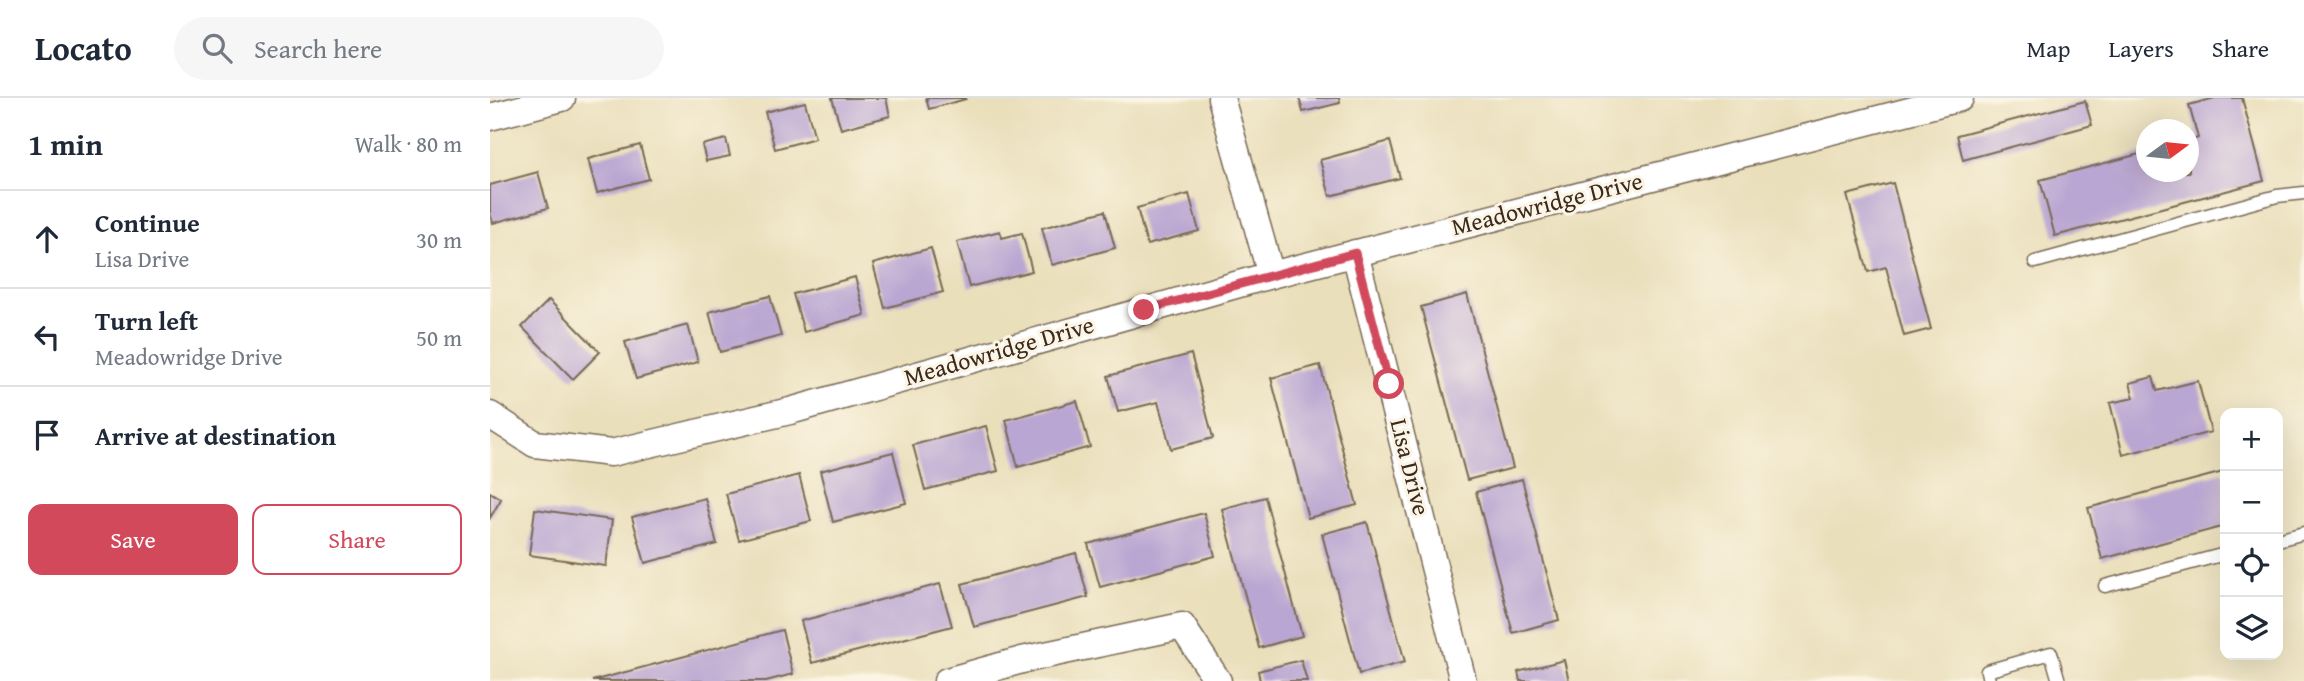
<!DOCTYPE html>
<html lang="en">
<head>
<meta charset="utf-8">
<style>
	:root { --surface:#fff; --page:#f6f6f7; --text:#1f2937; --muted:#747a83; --line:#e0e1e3; --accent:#d1495b }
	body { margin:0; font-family:"Gentium Book Plus",serif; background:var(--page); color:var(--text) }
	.controls { position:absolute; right:21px; bottom:21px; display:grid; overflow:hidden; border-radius:14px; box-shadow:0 7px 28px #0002 }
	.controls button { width:63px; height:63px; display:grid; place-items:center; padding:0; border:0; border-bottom:2px solid var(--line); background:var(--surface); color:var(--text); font:35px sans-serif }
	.compass { position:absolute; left:1646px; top:21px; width:63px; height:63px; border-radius:50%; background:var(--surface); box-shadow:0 7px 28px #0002; rotate:75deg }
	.stop { position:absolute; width:21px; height:21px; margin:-16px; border:5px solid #d1495b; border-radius:50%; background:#fff }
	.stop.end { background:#d1495b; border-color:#fff; box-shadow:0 2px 7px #0008 }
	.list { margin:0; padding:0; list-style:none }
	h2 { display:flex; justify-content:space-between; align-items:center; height:91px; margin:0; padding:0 28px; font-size:30px }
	h2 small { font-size:23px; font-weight:400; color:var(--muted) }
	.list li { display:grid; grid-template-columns:46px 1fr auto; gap:21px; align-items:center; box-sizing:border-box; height:98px; padding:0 28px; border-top:2px solid var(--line) }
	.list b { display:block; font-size:26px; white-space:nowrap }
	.list p { margin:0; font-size:23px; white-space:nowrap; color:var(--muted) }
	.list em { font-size:23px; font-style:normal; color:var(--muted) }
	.actions { display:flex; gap:14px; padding:21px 28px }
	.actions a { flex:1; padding:16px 0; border:2px solid var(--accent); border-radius:14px; text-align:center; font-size:24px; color:var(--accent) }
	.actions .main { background:var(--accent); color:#fff }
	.icon { flex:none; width:38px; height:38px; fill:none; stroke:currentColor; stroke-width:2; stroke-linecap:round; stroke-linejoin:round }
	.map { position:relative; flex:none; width:1814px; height:583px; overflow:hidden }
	header { display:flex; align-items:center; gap:42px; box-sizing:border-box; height:98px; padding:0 35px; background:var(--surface); border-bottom:2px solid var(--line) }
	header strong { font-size:33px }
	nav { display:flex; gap:38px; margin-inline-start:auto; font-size:24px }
	.search { width:490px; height:63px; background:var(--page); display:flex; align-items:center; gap:18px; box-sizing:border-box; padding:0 24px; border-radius:38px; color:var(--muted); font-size:26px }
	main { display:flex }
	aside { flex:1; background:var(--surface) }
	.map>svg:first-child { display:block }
	.building { fill:#baa6d2 }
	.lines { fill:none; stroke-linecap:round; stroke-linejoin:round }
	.service-casing { stroke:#786955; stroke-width:15 }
	.minor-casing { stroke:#786955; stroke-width:29 }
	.service { stroke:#fff; stroke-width:12 }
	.minor { stroke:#fff; stroke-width:26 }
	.route { stroke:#d1495b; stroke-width:9 }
	.labels { text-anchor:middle; stroke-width:6; stroke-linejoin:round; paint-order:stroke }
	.street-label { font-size:24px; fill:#3b2a1e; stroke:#fcf5e5 }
</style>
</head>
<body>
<header>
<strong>Locato</strong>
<div class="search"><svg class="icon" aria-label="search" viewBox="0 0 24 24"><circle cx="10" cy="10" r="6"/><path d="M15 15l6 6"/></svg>Search here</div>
<nav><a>Map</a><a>Layers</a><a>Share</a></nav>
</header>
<main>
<aside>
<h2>1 min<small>Walk · 80 m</small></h2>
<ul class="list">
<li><svg class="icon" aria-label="ahead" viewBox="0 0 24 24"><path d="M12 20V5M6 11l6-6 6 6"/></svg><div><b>Continue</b><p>Lisa Drive</p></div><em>30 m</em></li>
<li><svg class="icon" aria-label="left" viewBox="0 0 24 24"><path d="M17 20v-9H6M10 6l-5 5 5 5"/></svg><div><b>Turn left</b><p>Meadowridge Drive</p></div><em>50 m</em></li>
<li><svg class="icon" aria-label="arrive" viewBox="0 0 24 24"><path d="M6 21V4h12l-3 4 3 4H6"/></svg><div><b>Arrive at destination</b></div></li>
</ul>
<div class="actions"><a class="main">Save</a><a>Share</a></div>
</aside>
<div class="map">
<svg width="1814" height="583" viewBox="0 0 1814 583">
	<rect width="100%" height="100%" fill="#fcf5e5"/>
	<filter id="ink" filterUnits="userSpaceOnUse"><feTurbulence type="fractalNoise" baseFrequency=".0143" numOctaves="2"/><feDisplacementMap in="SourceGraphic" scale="14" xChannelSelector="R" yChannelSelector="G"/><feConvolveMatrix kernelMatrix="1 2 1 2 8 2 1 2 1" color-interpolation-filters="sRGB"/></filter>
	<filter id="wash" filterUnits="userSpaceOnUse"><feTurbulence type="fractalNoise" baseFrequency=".00686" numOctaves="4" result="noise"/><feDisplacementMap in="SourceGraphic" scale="28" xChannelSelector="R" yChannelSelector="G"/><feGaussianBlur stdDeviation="1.57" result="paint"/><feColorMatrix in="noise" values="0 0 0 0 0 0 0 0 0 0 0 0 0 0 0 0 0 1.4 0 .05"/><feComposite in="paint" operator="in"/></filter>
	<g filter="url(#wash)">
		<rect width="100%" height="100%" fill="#eadfbb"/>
		<g id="blocks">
			<g class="building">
				<path d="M 342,0 L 396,0 L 400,18 L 351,31 Z"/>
				<path d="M 436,0 L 476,0 L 476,1 L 439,11 Z"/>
				<path d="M 809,0 L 849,0 L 850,5 L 813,14 Z"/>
				<path d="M 1725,0 L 1752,0 L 1774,83 L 1565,138 L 1550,82 L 1657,54 L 1657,74 L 1699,74 L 1699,43 L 1708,40 L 1699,7 Z"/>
				<path d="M 1595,3 L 1602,27 L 1473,62 L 1467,37 Z"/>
				<path d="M 315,4 L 325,40 L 285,51 L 275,14 Z"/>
				<path d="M 236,41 L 240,58 L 216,63 L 212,47 Z"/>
				<path d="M 900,43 L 910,80 L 840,98 L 830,62 Z"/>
				<path d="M 150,47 L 159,81 L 107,95 L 98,61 Z"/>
				<path d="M 48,74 L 58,110 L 3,125 L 0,115 L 0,87 Z"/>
				<path d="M 1403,85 L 1441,231 L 1414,238 L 1396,169 L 1378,174 L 1357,97 Z"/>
				<path d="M 699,96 L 709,133 L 657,147 L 647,110 Z"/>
				<path d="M 615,113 L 625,150 L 562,167 L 552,130 Z"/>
				<path d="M 510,133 L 512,140 L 532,135 L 542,173 L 479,189 L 467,144 Z"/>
				<path d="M 441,150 L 453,194 L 395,210 L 383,166 Z"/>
				<path d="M 365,179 L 375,217 L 314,234 L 303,196 Z"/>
				<path d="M 977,196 L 1023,370 L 977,382 L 931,209 Z"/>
				<path d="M 280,198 L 291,238 L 230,254 L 219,214 Z"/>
				<path d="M 59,202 L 110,254 L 83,281 L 32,229 Z"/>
				<path d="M 198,227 L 208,264 L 146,281 L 135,244 Z"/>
				<path d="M 701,256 L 723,340 L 681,351 L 668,304 L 628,314 L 618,278 Z"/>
				<path d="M 830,267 L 867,407 L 818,420 L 781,280 Z"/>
				<path d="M 1663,279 L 1667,293 L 1708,283 L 1721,334 L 1633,357 L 1620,305 L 1644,300 L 1640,285 Z"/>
				<path d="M 587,303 L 600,349 L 528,369 L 516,322 Z"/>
				<path d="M 496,328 L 508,373 L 435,392 L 423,347 Z"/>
				<path d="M 403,354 L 416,405 L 343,424 L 330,373 Z"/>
				<path d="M 1733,374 L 1735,382 L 1735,428 L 1612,461 L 1598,410 Z"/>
				<path d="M 309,377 L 321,423 L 249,442 L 236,396 Z"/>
				<path d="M 1032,381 L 1069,522 L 1023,535 L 986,394 Z"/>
				<path d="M 0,394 L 11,401 L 0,420 Z"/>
				<path d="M 775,399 L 812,538 L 769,550 L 732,411 Z"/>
				<path d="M 215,400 L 227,446 L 155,465 L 142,419 Z"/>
				<path d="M 45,411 L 122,422 L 116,468 L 39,457 Z"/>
				<path d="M 714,415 L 725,458 L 610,489 L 598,446 Z"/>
				<path d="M 877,424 L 915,564 L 869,576 L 832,436 Z"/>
				<path d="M 586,455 L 598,499 L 484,529 L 472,486 Z"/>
				<path d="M 450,486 L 462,528 L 322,565 L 311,523 Z"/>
				<path d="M 292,532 L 303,576 L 276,583 L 102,583 Z"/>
				<path d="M 811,562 L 817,583 L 770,583 L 768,573 Z"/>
				<path d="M 1074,562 L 1079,583 L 1030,583 L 1028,574 Z"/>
			</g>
		</g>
	</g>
	<g filter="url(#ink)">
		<use href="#blocks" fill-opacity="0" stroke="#786955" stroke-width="2"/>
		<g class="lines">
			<g class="service-casing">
				<g id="service">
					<path d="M 1545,164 L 1787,98 L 1814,95"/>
					<path d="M 1788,442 L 1814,435"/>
					<path d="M 1615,488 L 1735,456"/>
					<path d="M 1499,583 L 1497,573 L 1561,555 L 1569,583"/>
				</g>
			</g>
			<g class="minor-casing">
				<g id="minor">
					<path d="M 731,0 L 781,177"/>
					<path d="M 0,19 L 72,0"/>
					<path d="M 865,155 L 973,583"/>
					<path d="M 0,317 L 45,346 L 121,355 L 300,313 L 781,177 L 1470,0"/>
					<path d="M 457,583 L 532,562 L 692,528 L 728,583"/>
				</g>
			</g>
			<use href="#service" class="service"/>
			<use href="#minor" class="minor"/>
		</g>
	</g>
	<g class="lines" filter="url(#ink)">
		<path class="route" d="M 654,212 L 865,155 L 899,286"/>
	</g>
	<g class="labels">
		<g class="street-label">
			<text transform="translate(1057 106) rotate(-14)" y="8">Meadowridge Drive</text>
			<text transform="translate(509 253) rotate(-16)" y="8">Meadowridge Drive</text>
			<text transform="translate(920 369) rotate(76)" y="8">Lisa Drive</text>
		</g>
	</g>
</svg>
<div class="controls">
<button>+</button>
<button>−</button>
<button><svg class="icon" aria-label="locate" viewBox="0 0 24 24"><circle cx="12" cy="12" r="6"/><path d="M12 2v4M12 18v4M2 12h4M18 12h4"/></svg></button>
<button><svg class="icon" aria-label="layers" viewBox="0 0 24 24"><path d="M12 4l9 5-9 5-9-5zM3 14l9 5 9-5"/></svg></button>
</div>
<svg class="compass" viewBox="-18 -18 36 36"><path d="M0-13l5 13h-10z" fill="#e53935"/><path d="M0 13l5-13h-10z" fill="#747a83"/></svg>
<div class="stop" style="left:899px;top:286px"></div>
<div class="stop end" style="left:654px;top:212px"></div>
</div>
</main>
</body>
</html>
